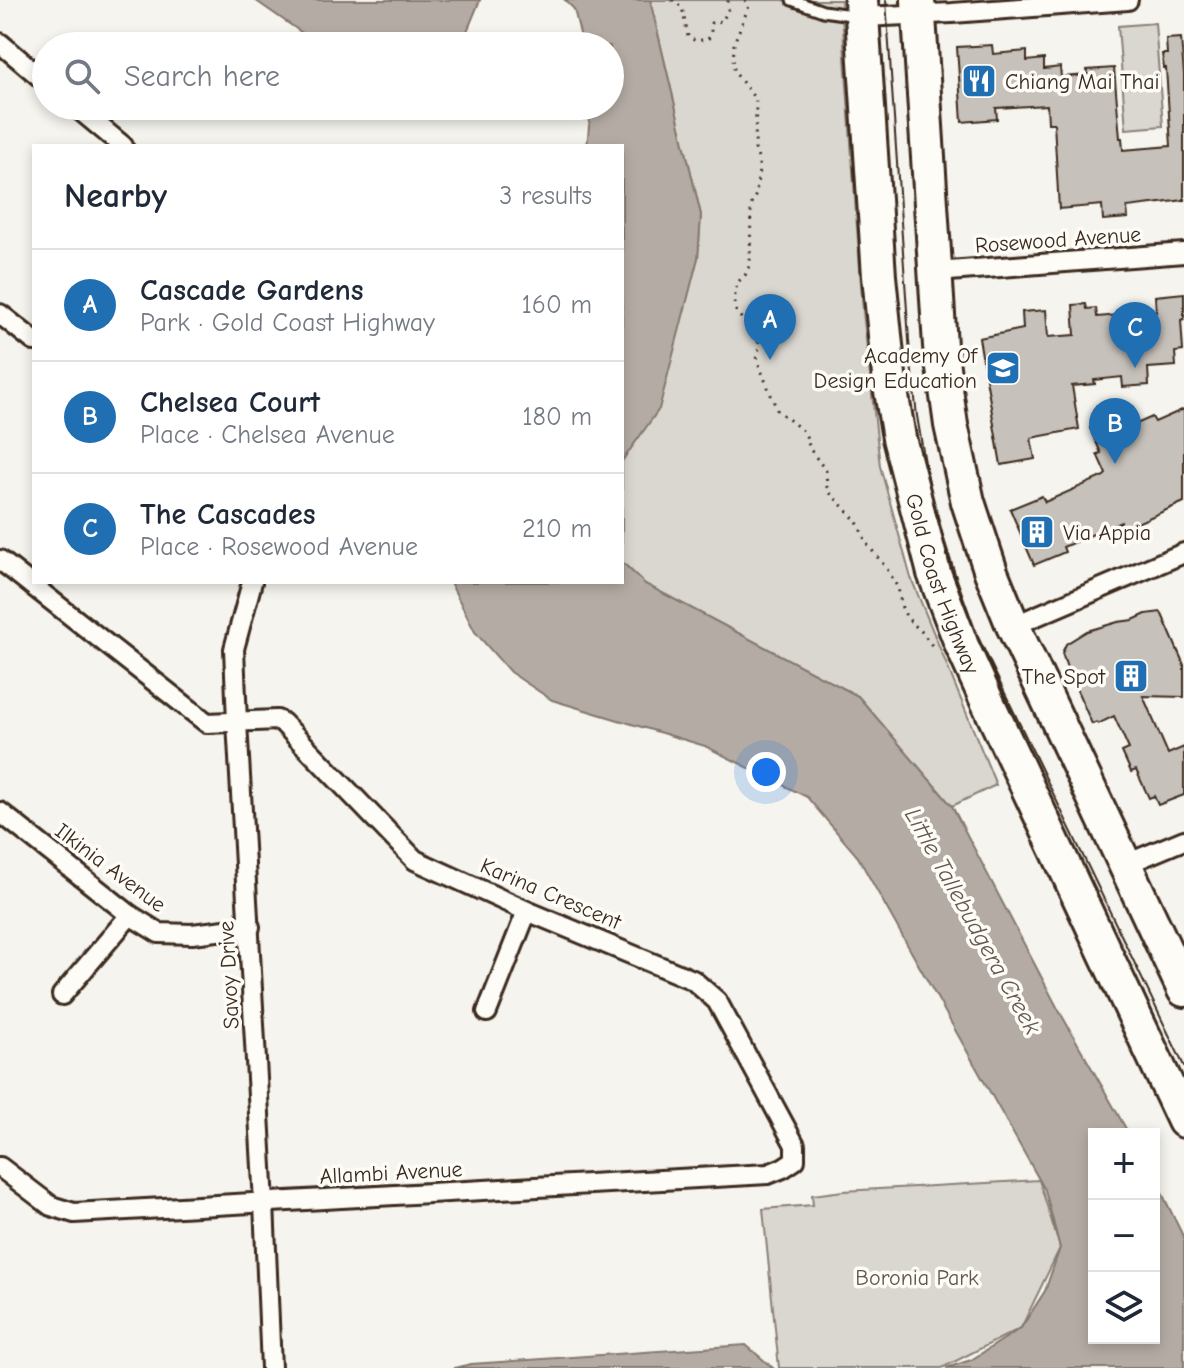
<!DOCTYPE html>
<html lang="en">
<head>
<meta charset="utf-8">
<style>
	:root { --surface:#fff; --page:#f6f6f7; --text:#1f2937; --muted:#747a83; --line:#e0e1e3; --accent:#1f6fb2 }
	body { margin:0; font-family:"Comic Neue",sans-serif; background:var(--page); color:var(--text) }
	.controls { position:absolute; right:24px; bottom:24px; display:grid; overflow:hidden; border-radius:0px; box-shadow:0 4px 12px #0003 }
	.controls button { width:72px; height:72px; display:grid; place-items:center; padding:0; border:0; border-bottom:2px solid var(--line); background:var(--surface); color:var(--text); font:40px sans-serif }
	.you { position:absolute; left:766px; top:772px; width:28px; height:28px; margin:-20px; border:6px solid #fff; border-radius:50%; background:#1a73e8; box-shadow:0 0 0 12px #1a73e833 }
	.badge { display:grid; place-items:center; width:52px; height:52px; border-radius:50%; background:var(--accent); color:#fff; font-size:26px; font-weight:700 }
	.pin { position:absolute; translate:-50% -66px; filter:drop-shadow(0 2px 4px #0008) }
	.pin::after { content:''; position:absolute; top:42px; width:28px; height:24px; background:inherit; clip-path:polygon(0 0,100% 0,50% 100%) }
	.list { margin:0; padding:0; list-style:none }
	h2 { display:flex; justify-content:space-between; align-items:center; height:104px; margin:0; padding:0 32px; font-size:34px }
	h2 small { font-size:26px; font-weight:400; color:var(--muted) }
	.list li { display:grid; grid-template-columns:52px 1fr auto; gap:24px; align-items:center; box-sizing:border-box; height:112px; padding:0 32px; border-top:2px solid var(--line) }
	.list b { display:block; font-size:30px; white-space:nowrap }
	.list p { margin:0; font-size:26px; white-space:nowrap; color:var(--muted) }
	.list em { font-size:26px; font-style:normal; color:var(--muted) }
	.icon { flex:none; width:44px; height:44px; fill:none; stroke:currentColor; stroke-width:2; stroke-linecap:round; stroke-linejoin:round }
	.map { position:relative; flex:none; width:1184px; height:1368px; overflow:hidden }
	.search { position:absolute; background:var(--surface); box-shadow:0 4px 12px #0003; left:32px; top:32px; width:592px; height:88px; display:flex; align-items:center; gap:20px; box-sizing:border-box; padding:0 28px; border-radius:44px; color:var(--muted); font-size:30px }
	.panel { position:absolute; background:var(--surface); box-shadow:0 4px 12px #0003; left:32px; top:144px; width:592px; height:440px; border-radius:0px }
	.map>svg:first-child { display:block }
	.green { fill:#dad6d0; stroke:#8a8077; stroke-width:2 }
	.water { fill:#b4aca4; stroke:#84786e; stroke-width:2 }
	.building { fill:#c7c1bb; stroke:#3b2a1e; stroke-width:2 }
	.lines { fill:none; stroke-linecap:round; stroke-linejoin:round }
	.lane-casing { stroke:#3b2a1e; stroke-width:15 }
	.street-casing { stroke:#3b2a1e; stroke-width:24 }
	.highway-casing { stroke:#3b2a1e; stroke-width:38 }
	.path { stroke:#3b2a1e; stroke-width:3; stroke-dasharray:2 6; stroke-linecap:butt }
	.lane { stroke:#fdfcf7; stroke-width:9 }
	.street { stroke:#fdfcf7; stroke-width:18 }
	.highway { stroke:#fdfcf7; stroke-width:32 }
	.tram { stroke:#3b2a1e; stroke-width:2 }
	.labels { text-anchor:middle; stroke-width:7; stroke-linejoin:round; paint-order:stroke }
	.poi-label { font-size:22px; fill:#3b2a1e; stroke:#fdfcf7; text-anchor:start }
	.street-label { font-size:22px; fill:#3b2a1e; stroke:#fdfcf7 }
	.park-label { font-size:22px; fill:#63554a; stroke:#fdfcf7 }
	.water-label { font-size:24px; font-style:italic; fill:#65584d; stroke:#fdfcf7 }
</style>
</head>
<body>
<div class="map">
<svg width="1184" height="1368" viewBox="0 0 1184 1368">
	<rect width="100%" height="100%" fill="#f5f4ee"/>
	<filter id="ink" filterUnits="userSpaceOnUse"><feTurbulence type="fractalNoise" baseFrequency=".0125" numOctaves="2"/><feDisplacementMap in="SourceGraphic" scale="16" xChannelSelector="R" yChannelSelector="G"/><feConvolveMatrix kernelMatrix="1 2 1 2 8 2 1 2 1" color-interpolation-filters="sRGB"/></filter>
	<g filter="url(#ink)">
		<g class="green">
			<path d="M 650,0 L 841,0 L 863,312 L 880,466 L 911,578 L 996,785 L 952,806 L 858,696 L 645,584 L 622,562 L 622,460 L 698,258 L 701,215 Z"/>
			<path d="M 1155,23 L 1163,126 L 1126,129 L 1118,26 Z"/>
			<path d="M 1039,1180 L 1060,1248 L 1021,1328 L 942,1368 L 779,1368 L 763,1209 L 813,1205 L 812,1195 L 843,1191 Z"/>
		</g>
		<g class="water">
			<path d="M 255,0 L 480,0 L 461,46 L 321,46 Z"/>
			<path d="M 565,0 L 650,0 L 701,215 L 698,258 L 659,409 L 622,461 L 622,146 L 587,146 L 591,106 L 610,106 L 610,46 L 583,46 L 574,9 Z"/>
			<path d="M 622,562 L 645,584 L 858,696 L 952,806 L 1057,1007 L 1129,1134 L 1094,1134 L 1094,1338 L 1154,1338 L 1154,1177 L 1184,1238 L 1184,1368 L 946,1368 L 971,1360 L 1021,1328 L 1045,1291 L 1060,1248 L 1045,1190 L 858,857 L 807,797 L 705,746 L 552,700 L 510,672 L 475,632 L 450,582 L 622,582 Z"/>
			<path d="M 746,1345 L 773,1368 L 454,1368 L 471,1364 Z"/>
		</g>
		<g class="building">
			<path d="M 1181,38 L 1184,75 L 1184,200 L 1127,207 L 1128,218 L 1103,220 L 1102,205 L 1059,209 L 1054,123 L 1048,123 L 1047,105 L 996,108 L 997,119 L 962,122 L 957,47 L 992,45 L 993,54 L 1027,51 L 1027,61 L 1044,59 L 1044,69 L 1060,67 L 1061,77 L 1088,75 L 1087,70 L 1114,68 L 1120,138 L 1122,138 L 1123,150 L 1171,146 L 1166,68 L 1164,68 L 1162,54 L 1167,54 L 1166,39 Z"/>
			<path d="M 1184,293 L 1184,319 L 1181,320 L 1183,351 L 1175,352 L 1176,366 L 1148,368 L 1149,385 L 1123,387 L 1122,377 L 1094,380 L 1095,384 L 1072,386 L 1079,429 L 1031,438 L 1035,459 L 1001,465 L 979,338 L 1023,329 L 1022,312 L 1046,310 L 1048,337 L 1075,335 L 1073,305 L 1086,304 L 1087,309 L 1096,308 L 1097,317 L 1156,312 L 1155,296 Z"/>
			<path d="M 1184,409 L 1184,502 L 1124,529 L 1121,522 L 1063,547 L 1065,552 L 1034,565 L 1010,509 L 1042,496 L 1045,502 L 1104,476 L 1106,474 L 1097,454 L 1101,453 L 1090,428 L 1117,416 L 1123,430 L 1152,417 L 1155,422 Z"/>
			<path d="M 1161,612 L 1184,665 L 1184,697 L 1143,696 L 1168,754 L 1184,747 L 1184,795 L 1158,805 L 1154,796 L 1149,798 L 1136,770 L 1131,772 L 1122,752 L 1129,749 L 1114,716 L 1098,724 L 1097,722 L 1092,724 L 1067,668 L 1062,653 L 1066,644 L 1087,631 L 1118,622 L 1133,620 L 1146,614 Z"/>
		</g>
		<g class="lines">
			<g class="lane-casing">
				<path id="lane" d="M 792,0 L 823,11 L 858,16"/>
			</g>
			<g class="street-casing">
				<g id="street">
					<path d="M 862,17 L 952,13 L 1128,0"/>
					<path d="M 0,43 L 46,82"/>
					<path d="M 75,106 L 123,146"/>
					<path d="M 936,272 L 1184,253"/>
					<path d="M 0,314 L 34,341"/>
					<path d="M 0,560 L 207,723 L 277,720 L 283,723 L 415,860 L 527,911 L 693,980 L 717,1001 L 795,1145 L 795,1160 L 783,1168 L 768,1174 L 74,1213 L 51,1206 L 0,1167"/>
					<path d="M 252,582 L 234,649 L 237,722 L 264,1203 L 271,1368"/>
					<path d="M 1013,626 L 1184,553"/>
					<path d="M 0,812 L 130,915 L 159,933 L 192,934 L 250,927"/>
					<path d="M 1124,865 L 1184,840"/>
					<path d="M 62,995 L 130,915"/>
					<path d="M 487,1012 L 527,911"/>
				</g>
			</g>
			<g class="highway-casing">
				<g id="highway">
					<path id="s1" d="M 861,0 L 879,276 L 890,385 L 899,438 L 934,573 L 962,646 L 987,701 L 1184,1121"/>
					<path d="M 918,0 L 940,346 L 951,425 L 968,502 L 991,572 L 1013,626 L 1184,990"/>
				</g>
			</g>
			<g class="path">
				<path d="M 672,0 L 682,7 L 688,37 L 696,41 L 708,39 L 711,34 L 711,23 L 722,21 L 728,11 L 728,0"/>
				<path d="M 745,0 L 749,6 L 734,43 L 733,66 L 736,74 L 756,100 L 755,149 L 759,161 L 759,169 L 756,194 L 751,206 L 750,264 L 746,274 L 738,282 L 736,288 L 734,302 L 736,311 L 745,323 L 754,329 L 757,333 L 759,347 L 757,360 L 777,410 L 802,430 L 806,436 L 810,449 L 826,471 L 827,487 L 830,493 L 851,515 L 858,524 L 867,544 L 887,569 L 898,588 L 902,608 L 907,618 L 923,633 L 933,647"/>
			</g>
			<use href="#lane" class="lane"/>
			<use href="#street" class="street"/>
			<use href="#highway" class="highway"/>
			<path class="tram" d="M 886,0 L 910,355 L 917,416 L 925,463 L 935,511 L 955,574 L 977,635 L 1184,1066"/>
		</g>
	</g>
	<defs>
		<g id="restaurant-square" transform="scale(1.8)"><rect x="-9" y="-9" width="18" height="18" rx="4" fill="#1f6fb2" stroke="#fdfcf7"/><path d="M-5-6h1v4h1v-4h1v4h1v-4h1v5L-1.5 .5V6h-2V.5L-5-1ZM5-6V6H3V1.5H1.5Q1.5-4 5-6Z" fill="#fff"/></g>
		<g id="university-square" transform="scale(1.8)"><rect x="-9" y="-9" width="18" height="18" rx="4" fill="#1f6fb2" stroke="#fdfcf7"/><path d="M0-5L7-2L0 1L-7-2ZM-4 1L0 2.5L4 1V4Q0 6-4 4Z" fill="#fff"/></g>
		<g id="building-square" transform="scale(1.8)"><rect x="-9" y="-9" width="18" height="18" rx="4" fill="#1f6fb2" stroke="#fdfcf7"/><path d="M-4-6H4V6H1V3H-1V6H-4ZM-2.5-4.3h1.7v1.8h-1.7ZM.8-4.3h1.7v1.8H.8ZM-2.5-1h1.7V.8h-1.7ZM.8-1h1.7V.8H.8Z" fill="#fff"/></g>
	</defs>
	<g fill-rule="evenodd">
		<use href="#restaurant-square" x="979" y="81"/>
		<use href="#university-square" x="1003" y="368"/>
		<use href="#building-square" x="1037" y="532"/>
		<use href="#building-square" x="1131" y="676"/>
	</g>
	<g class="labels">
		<g class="poi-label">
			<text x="1005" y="89">Chiang Mai Thai</text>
			<text x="977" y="363" text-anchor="end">Academy Of<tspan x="977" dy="25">Design Education</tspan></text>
			<text x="1063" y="540">Via Appia</text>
			<text x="1105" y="684" text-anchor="end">The Spot</text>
		</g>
		<g class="street-label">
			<text transform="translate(1058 239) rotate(-4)" y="8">Rosewood Avenue</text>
			<text dy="8" stroke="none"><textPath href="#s1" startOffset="592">Gold Coast Highway</textPath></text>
			<text transform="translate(111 867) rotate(37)" y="8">Ilkinia Avenue</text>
			<text transform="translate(551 893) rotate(23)" y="8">Karina Crescent</text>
			<text transform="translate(228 975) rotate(-93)" y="8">Savoy Drive</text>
			<text transform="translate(391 1172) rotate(-3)" y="8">Allambi Avenue</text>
		</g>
		<g class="park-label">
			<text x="917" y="1285">Boronia Park</text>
		</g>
		<g class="water-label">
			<text transform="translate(973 921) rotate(61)" y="8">Little Tallebudgera Creek</text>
		</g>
	</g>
</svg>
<div class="controls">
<button>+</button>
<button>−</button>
<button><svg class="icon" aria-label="layers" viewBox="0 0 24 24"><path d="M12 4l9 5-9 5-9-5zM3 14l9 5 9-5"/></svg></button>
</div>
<div class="you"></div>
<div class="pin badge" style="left:770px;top:360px">A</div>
<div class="pin badge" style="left:1115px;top:464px">B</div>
<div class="pin badge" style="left:1135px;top:368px">C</div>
<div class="search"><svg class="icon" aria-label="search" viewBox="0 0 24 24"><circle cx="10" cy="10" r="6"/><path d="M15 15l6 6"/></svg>Search here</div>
<section class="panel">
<h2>Nearby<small>3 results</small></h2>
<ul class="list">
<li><span class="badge">A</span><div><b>Cascade Gardens</b><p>Park · Gold Coast Highway</p></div><em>160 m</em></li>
<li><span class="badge">B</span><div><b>Chelsea Court</b><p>Place · Chelsea Avenue</p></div><em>180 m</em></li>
<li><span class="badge">C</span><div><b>The Cascades</b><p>Place · Rosewood Avenue</p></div><em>210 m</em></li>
</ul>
</section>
</div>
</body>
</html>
